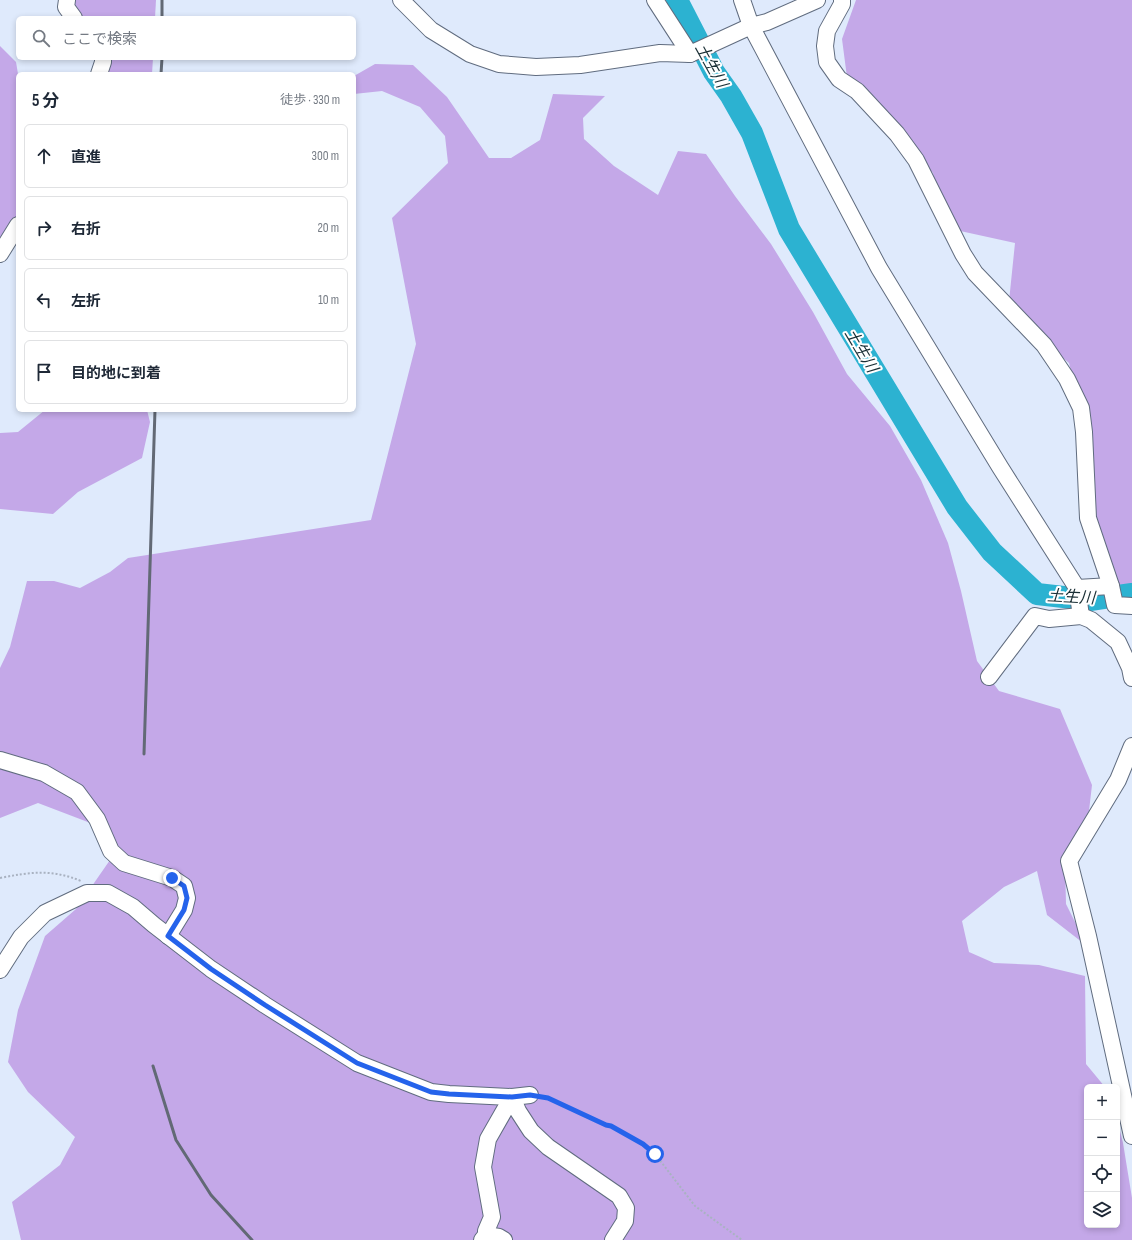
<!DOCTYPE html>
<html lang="ja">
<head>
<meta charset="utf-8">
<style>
	:root { --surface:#fff; --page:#f6f6f7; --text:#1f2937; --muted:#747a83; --line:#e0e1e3 }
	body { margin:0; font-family:"Sofia Sans Condensed","Noto Sans JP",sans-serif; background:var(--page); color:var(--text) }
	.controls { position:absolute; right:12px; bottom:12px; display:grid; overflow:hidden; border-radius:6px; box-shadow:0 2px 6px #0003 }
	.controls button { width:36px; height:36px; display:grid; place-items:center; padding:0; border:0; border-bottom:1px solid var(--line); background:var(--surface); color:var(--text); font:20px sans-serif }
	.stop { position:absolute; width:12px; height:12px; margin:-9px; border:3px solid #2563eb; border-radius:50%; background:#fff }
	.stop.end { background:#2563eb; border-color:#fff; box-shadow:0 1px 4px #0008 }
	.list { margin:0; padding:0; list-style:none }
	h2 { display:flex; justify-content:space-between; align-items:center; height:52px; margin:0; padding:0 16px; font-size:17px }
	h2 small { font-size:13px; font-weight:400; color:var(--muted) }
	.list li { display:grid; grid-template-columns:26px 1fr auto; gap:12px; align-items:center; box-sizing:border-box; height:64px; margin:0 8px 8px; padding:0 8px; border:1px solid var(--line); border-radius:6px }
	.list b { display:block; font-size:15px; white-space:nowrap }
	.list em { font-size:13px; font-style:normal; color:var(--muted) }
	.icon { flex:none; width:22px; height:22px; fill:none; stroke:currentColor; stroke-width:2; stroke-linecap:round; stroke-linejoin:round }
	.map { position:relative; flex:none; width:1132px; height:1240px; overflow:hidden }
	.search { position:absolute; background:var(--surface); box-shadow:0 2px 6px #0003; left:16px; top:16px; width:340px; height:44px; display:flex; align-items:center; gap:10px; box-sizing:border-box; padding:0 14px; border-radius:6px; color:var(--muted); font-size:15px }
	.panel { position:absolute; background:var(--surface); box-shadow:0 2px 6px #0003; left:16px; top:72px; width:340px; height:340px; border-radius:6px }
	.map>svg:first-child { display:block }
	.green { fill:#c4a8e8 }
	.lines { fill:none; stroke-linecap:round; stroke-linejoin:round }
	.river { stroke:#2cb2d1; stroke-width:22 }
	.minor-casing { stroke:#606c7f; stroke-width:18 }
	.path { stroke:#a9b2c1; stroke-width:2; stroke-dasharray:2 2; stroke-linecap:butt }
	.minor { stroke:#fff; stroke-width:16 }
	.rail { stroke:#626975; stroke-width:3 }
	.route { stroke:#2563eb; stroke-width:5 }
	.labels { text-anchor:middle; stroke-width:4; stroke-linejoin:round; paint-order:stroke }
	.water-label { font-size:16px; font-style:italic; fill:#1a2f35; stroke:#fff }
</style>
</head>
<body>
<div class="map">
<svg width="1132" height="1240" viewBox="0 0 1132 1240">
	<rect width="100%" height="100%" fill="#dfeafc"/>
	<g class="green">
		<path d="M 63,0 L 156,0 L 155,18 L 67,18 Z"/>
		<path d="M 856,0 L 1132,0 L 1132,588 L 1119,592 L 1094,547 L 1086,430 L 1069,363 L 1008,311 L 1015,243 L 942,227 L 933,173 L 848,85 L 842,39 Z"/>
		<path d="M 0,46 L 16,62 L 18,74 L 18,218 L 0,245 Z"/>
		<path d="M 98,58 L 153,58 L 152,74 L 104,74 Z"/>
		<path d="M 375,64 L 413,65 L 447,97 L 489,158 L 511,158 L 540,140 L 553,94 L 605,96 L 583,118 L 584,139 L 614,166 L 658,195 L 678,151 L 706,154 L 735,196 L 771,244 L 813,312 L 847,374 L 890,426 L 921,480 L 948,543 L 961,591 L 977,661 L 999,691 L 1060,709 L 1092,785 L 1087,828 L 1065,863 L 1066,904 L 1087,946 L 1047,915 L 1037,871 L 1004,887 L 962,921 L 969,952 L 994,963 L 1039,965 L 1085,976 L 1086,1064 L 1105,1087 L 1087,1087 L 1087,1225 L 1117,1225 L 1117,1119 L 1123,1143 L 1132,1198 L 1132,1240 L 21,1240 L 12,1202 L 60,1165 L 75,1137 L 28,1092 L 8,1062 L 18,1010 L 45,936 L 76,909 L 110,860 L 93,824 L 38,803 L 0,818 L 0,668 L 10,647 L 27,581 L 54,581 L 80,588 L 110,572 L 128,558 L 371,520 L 416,344 L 392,218 L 448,163 L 445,136 L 420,107 L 382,91 L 354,94 L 354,76 Z"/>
		<path d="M 45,410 L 147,410 L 150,422 L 142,458 L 78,492 L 53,514 L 0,509 L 0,433 L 18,432 Z"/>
	</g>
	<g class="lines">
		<path class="river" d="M 677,0 L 714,72 L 731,96 L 752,133 L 789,229 L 957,507 L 992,552 L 1037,594 L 1090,600 L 1132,594"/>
		<g class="minor-casing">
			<g id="minor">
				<path d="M 67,0 L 66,7 L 74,18"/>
				<path d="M 401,0 L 431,30 L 470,54 L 499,64 L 536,67 L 580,65 L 660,53 L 690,54 L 751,26 L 767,22 L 817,0"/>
				<path d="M 655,0 L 690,54"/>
				<path d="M 742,0 L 751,26 L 879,268 L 1000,467 L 1077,588"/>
				<path d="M 842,0 L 842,4 L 827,31 L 825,46 L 827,62 L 839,79 L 857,91 L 897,134 L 916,160 L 963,254 L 975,273 L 1044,345 L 1067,379 L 1081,408 L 1084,432 L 1088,518 L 1111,586 L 1115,605 L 1132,606"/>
				<path d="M 99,74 L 103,62 L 103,58"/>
				<path d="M 0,254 L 18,225"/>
				<path d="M 1081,616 L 1077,588 L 1111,586"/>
				<path d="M 989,677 L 1035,616 L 1049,619 L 1081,616 L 1091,620 L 1118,642 L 1130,668 L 1132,678"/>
				<path d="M 1132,746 L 1118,780 L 1069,861 L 1088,936 L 1132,1136"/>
				<path d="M 0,760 L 44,773 L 77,792 L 97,819 L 111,851 L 124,863 L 172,878 L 184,886 L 187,898 L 184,910 L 168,936"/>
				<path d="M 0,970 L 21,937 L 45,913 L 87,893 L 108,893 L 133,907 L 154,925 L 211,969 L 265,1005 L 357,1063 L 431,1092 L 449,1094 L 512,1097 L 530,1095"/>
				<path d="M 512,1097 L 518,1111 L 531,1131 L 548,1147 L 619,1196 L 626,1208 L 625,1221 L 613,1240"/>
				<path d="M 486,1235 L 499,1237 L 504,1240"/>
				<path d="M 482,1240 L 486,1235 L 486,1231 L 492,1217 L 483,1167 L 488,1139 L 512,1097"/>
			</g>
		</g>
		<g class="path">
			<path d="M 0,878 C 30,872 52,869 81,881"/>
			<path d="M 542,1097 L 548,1098 L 606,1125 L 611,1126 L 643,1144 L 655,1154 L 695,1206 L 742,1240"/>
		</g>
		<use href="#minor" class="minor"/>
		<g class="rail">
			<path d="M 162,18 L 162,0"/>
			<path d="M 161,74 L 162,58"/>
			<path d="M 144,754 L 155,410"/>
			<path d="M 153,1066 L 176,1140 L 211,1195 L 252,1240"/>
		</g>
	</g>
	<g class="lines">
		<path class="route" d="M 172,878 L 184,886 L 187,898 L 184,910 L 168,936 L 211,969 L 265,1005 L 357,1063 L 431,1092 L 449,1094 L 512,1097 L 530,1095 L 548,1098 L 606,1125 L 611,1126 L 643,1144 L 655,1154"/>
	</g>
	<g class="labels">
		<g class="water-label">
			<text transform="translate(712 65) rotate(61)" y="6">土生川</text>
			<text transform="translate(862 350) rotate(59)" y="6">土生川</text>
			<text transform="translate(1071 596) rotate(3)" y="6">土生川</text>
		</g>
	</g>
</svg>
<div class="controls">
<button>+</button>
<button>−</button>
<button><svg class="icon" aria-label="locate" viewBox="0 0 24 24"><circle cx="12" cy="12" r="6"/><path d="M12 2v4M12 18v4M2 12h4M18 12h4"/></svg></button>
<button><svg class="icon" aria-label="layers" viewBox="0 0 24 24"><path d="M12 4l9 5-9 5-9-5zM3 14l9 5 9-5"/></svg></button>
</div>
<div class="stop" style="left:655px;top:1154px"></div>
<div class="stop end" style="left:172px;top:878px"></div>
<div class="search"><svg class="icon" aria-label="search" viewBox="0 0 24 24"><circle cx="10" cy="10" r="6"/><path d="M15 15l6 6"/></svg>ここで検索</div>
<section class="panel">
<h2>5 分<small>徒歩 · 330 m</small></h2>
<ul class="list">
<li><svg class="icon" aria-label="ahead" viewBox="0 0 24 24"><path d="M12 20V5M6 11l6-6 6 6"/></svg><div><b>直進</b></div><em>300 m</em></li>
<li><svg class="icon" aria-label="right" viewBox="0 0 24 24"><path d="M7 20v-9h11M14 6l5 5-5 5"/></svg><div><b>右折</b></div><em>20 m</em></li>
<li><svg class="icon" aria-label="left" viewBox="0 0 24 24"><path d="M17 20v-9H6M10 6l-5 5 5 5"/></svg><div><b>左折</b></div><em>10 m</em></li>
<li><svg class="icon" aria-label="arrive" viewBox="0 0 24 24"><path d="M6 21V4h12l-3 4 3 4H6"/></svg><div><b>目的地に到着</b></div></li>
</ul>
</section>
</div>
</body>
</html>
